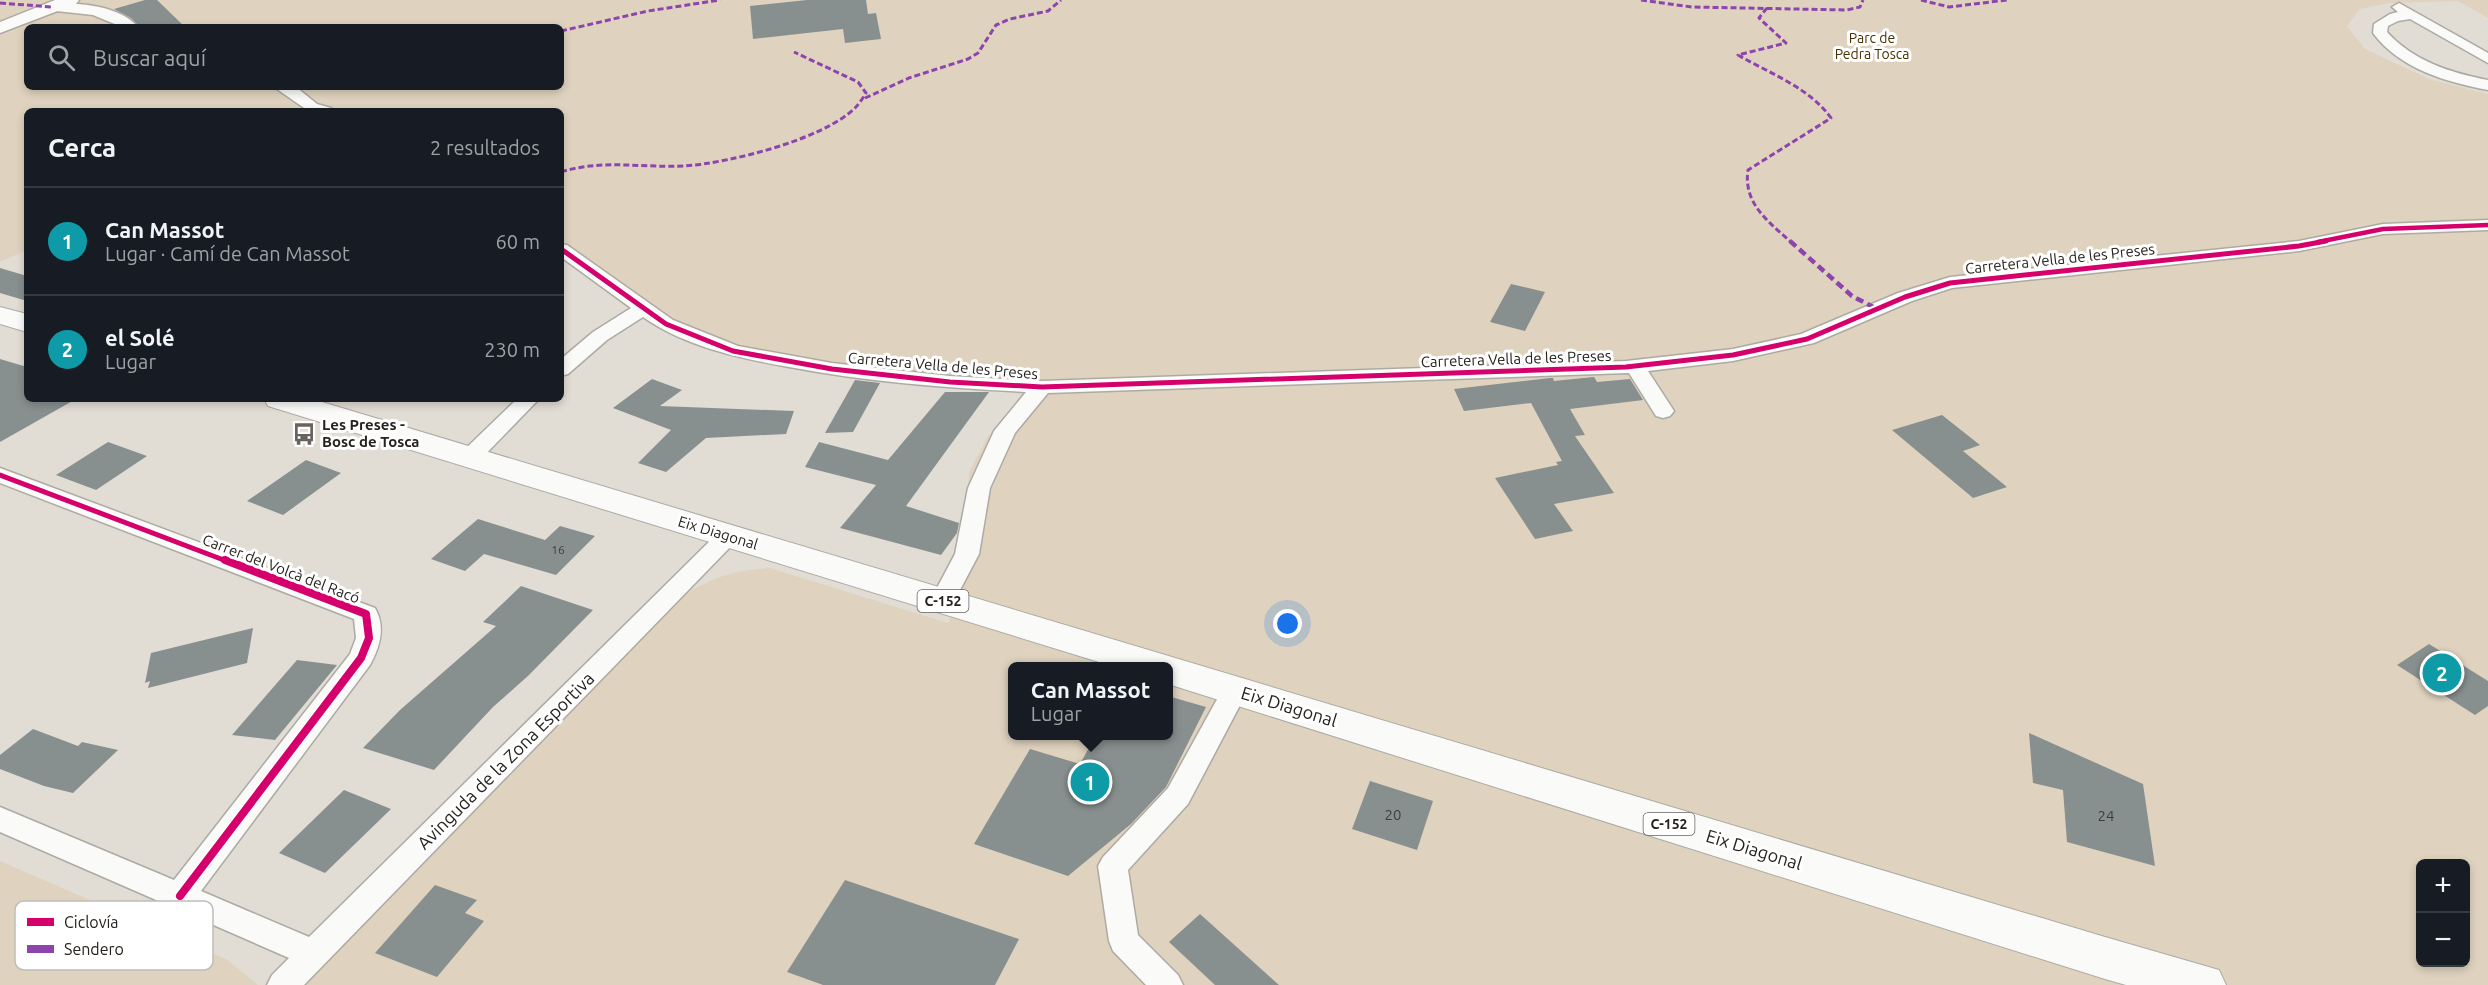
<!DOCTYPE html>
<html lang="es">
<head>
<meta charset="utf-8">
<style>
	:root { --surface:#171b24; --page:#242831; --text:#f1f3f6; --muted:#9ea1a6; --line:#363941; --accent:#b3b2b1 }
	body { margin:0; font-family:Ubuntu,sans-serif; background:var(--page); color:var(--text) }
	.controls { position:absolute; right:18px; bottom:18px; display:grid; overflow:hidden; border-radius:9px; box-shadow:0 3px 9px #0003 }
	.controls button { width:54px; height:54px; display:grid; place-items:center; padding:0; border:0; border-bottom:2px solid var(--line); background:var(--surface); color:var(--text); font:30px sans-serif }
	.you { position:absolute; left:1288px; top:624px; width:21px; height:21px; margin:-15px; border:4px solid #fff; border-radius:50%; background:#1a73e8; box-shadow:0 0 0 9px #1a73e833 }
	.badge { display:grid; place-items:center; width:39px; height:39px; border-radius:50%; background:var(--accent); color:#fff; font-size:20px; font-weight:700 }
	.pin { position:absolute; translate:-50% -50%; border:3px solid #fff; box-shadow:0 2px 6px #0006 }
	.popup { position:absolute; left:1008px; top:662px; width:165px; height:78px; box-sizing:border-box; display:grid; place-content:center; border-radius:9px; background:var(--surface); filter:drop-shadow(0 2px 4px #0005); font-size:20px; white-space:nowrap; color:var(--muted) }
	.popup b { font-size:22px; color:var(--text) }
	.popup::after { content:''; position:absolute; left:50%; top:100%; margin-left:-12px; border:12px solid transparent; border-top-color:var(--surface) }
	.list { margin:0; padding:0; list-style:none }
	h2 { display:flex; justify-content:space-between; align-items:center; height:78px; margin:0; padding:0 24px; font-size:26px }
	h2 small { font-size:20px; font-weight:400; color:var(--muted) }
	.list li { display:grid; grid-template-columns:39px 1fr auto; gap:18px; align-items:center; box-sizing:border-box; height:108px; padding:0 24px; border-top:2px solid var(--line) }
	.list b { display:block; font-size:22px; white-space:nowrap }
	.list p { margin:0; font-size:20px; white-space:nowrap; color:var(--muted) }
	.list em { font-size:20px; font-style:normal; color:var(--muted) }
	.icon { flex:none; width:33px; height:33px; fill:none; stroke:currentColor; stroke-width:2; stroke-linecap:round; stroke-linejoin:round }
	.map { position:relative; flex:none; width:2488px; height:985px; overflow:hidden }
	.search { position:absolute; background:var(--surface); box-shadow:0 3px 9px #0003; left:24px; top:24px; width:540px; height:66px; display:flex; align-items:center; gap:15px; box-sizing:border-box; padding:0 21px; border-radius:9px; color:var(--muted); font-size:22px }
	.panel { position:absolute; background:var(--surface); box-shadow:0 3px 9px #0003; left:24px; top:108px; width:540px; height:294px; border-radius:9px }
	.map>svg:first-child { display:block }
	.green { fill:#dfd3bf; fill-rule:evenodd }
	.building { fill:#88908f }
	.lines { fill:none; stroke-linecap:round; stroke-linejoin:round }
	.minor-casing { stroke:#adaaa4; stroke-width:3 }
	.tertiary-casing { stroke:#adaaa4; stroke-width:3 }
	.primary-casing { stroke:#adaaa4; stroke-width:2 }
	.minor { fill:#fafaf9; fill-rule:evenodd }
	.tertiary { fill:#fafaf9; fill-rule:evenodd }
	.primary { fill:#fafaf9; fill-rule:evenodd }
	.quiet-far1 { stroke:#8e44ad; stroke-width:3; stroke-dasharray:6 3; stroke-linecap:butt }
	.quiet { stroke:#8e44ad; stroke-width:4.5; stroke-dasharray:8 4.5; stroke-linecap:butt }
	.cycleway-far2-casing { stroke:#fff; stroke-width:7 }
	.cycleway-far1-casing { stroke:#fff; stroke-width:9 }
	.cycleway-casing { stroke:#fff; stroke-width:11 }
	.cycleway-far2 { stroke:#d6006c; stroke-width:4.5 }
	.cycleway-far1 { stroke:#d6006c; stroke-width:5 }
	.cycleway { stroke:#d6006c; stroke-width:8 }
	.labels { text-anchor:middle; stroke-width:6; stroke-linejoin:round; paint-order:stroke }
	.number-label { font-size:12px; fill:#3e3e3a }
	.far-park-label { font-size:14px; fill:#473100; stroke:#fff }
	.shield { fill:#fff; stroke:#676461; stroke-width:1.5 }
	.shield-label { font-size:14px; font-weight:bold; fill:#26221d }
	.street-label { font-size:15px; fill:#26221d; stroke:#fff }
	.poi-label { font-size:15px; font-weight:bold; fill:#26221d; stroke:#fff; text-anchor:start }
	.near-number-label { font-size:15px; fill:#3e3e3a }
	.near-street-label { font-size:18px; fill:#26221d; stroke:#fff }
	.key { fill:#fff; stroke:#bebdbb; stroke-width:1.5 }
	.key-label { font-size:16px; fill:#26221d }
</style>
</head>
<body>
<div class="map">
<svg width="2488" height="985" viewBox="0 0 2488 985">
	<rect width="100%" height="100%" fill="#e1ddd5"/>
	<g class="green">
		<path d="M 0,0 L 2488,0 L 2488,18 L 2458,1 L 2389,3 L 2360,9 L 2347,26 L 2365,49 L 2429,79 L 2488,94 L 2488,985 L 305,985 L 683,595 C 714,577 734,570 770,568 L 948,623 L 960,596 L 969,473 L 987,438 L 1017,402 L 1038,390 L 777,366 C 754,362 732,357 710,348 C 656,327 608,291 561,258 L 561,111 L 27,111 L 27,250 L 0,262 ZM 27,27 L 561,27 L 561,87 L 27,87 ZM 1012,666 L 1168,666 L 1168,736 L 1012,736 ZM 2420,864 L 2466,864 L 2466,962 L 2420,962 Z"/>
		<path d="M 0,861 L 226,959 L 258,985 L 0,985 Z"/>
	</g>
	<g class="building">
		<path d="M 145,0 L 157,0 L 185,27 L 140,27 L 131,18 L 114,9 Z"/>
		<path d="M 807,0 L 866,0 L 868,14 L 876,13 L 881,39 L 845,43 L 843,29 L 753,39 L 750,6 Z"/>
		<path d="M 0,268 L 27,276 L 27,301 L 0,293 Z"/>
		<path d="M 1511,284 L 1545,292 L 1525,331 L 1490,322 Z"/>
		<path d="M 0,359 L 27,367 L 27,399 L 76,399 L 0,442 Z"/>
		<path d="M 1594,377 L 1597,382 L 1630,379 L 1643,400 L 1570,409 L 1585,435 L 1575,436 L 1614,493 L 1554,504 L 1573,531 L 1535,539 L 1495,478 L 1558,465 L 1556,462 L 1562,461 L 1531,403 L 1464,411 L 1454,389 L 1550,378 L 1553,378 L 1554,381 Z"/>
		<path d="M 652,379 L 682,390 L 660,406 L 794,411 L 786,434 L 706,438 L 666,472 L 638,463 L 671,430 L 613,408 Z"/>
		<path d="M 855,380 L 880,383 L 853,432 L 825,433 Z"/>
		<path d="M 945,392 L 989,392 L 906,506 L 959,523 L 957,533 L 941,555 L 840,528 L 876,485 L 805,467 L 819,442 L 888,460 Z"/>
		<path d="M 1942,415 L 1980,445 L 1963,451 L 2007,487 L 1973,498 L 1892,430 Z"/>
		<path d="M 108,442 L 147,456 L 96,490 L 56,475 Z"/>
		<path d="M 306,460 L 341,473 L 283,515 L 247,501 Z"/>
		<path d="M 478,519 L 545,540 L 560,526 L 595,536 L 556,575 L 484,554 L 465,571 L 431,559 Z"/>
		<path d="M 521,586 L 593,610 L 528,676 L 493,707 L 434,770 L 363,748 L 400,710 L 496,626 L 483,622 Z"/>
		<path d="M 253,628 L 247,663 L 148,688 L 150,681 L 145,683 L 151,653 Z"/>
		<path d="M 2429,644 L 2488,681 L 2488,706 L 2475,715 L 2397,665 Z"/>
		<path d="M 297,660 L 337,665 L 275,740 L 232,735 Z"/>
		<path d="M 1168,696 L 1206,707 L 1166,787 L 1131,824 L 1068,876 L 974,844 L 1030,749 L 1080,764 L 1096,735 L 1168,735 Z"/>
		<path d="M 33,729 L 78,746 L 82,742 L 118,750 L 73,793 L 44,786 L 0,769 L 0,755 Z"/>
		<path d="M 2029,733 L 2143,784 L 2155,866 L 2067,842 L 2063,790 L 2033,783 Z"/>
		<path d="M 1370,781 L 1433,801 L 1417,850 L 1352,829 Z"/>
		<path d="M 344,790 L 391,809 L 325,873 L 279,853 Z"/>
		<path d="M 845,880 L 1019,939 L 995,985 L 823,985 L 787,972 Z"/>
		<path d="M 435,885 L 477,900 L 465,913 L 484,921 L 437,977 L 375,953 Z"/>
		<path d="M 1200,914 L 1279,985 L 1215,985 L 1169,942 Z"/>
	</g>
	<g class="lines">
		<g class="minor-casing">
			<g id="minor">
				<path d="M 52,3 C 79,3 119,5 138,27 L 122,27 L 93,15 L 47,10 L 45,7 Z"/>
				<path d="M 2399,3 L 2488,53 L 2488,63 L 2410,19 L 2398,21 L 2388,26 L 2387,32 C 2413,61 2451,73 2488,80 L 2488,90 C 2446,82 2400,69 2373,33 L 2374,24 L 2390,14 L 2398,12 L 2392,7 Z"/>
				<path d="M 274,87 L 296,87 L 317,104 L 331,108 L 334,111 L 307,110 Z"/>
				<path d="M 2488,220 L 2488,230 L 2383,234 L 2299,251 L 1952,288 L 1912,301 L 1814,343 L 1733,361 L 1648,371 L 1674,411 L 1670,416 L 1663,418 L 1656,416 L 1629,373 L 1048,393 L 1015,433 L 990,488 L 979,554 L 951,607 L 942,610 L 933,607 L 930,601 L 955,554 L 968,488 L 994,431 L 1026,392 C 947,388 868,382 789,367 C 739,358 686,347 643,317 L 607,340 L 568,374 L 561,376 L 561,359 L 593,332 L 631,308 L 561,257 L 561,244 L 567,245 L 673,320 L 738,346 L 832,363 L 950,376 L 1042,381 L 1626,361 L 1733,349 L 1801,334 L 1898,293 L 1950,277 L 2299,241 L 2383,224 Z"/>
				<path d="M 517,399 L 539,399 L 478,462 L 470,464 L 462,462 L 459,457 L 462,452 Z"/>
				<path d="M 0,468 L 375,608 C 386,627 380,647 370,665 L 201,891 L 309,937 L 721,530 L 729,528 L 737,530 L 741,536 L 304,985 L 267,985 L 272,975 L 289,958 L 0,832 L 0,807 L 174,880 L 350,654 L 356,638 L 354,619 L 0,483 Z"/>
				<path d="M 1235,680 L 1244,683 L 1248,690 L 1188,804 L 1128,870 L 1138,935 L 1178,975 L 1183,985 L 1146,985 L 1113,951 L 1109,941 L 1098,866 L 1103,857 L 1168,788 L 1226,683 Z"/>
			</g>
		</g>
		<g class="tertiary-casing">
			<path id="tertiary" d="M 55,0 L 79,0 L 76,4 L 0,33 L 0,22 Z"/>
		</g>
		<g class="primary-casing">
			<g id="primary">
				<path d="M 0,307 L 27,314 L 27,332 L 0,324 Z"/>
				<path d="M 264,399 L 312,399 L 2105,937 L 2219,970 L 2226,985 L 2126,985 L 2105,979 L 1168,684 L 1168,666 L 1112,666 L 268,406 Z"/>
			</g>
		</g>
		<use href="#minor" class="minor"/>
		<use href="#tertiary" class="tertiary"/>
		<use href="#primary" class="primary"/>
		<g class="quiet-far1">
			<path d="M 1641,0 L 1692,7 L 1847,10 L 1860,7 L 1863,0"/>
			<path d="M 1921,0 L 1949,7 L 2007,0"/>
			<path d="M 0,3 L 52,7"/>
			<path d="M 1767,8 L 1759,18 L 1786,43 L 1738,55 C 1769,73 1810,88 1831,118 L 1748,170 C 1743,204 1769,222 1791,242"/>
			<path d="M 561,31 L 648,11 L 720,0"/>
			<path d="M 865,98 L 909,78 L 968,59 L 978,53 L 996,25 L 1010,19 L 1048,11 L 1061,0"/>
			<path d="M 561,172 C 602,159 642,168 684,166 C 729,163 822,140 855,108 C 859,104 863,98 866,93 L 858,82 L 794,52"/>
		</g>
		<path class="quiet" d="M 1790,241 L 1852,296 L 1877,309"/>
		<g class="cycleway-far2-casing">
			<path id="cycleway-far2" d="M 2318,242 L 2383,229 L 2488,225"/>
		</g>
		<g class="cycleway-far1-casing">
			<g id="cycleway-far1">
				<path d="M 561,249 L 666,324 L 733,351 L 832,369 L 950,382 L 1042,387 L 1626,367 L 1733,355 L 1807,339 L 1905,297 L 1950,283 L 2299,246 L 2326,241"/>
				<path d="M 0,475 L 229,562"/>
			</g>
		</g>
		<g class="cycleway-casing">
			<path id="cycleway" d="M 180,896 L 361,658 L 369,638 L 366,614 L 225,560"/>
		</g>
		<use href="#cycleway-far2" class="cycleway-far2"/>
		<use href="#cycleway-far1" class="cycleway-far1"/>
		<use href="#cycleway" class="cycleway"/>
	</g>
	<defs>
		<g id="bus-bare" transform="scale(1.8)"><path d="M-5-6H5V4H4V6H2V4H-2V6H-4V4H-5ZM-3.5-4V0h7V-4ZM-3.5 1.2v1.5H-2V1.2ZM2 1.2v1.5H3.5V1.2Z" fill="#67635d" stroke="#fff" stroke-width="2.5" paint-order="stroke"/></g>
	</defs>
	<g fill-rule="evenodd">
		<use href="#bus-bare" x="304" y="434"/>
	</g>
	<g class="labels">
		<g class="number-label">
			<text x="558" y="554">16</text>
		</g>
		<g class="far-park-label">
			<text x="1872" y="43">Parc de<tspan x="1872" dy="16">Pedra Tosca</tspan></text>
		</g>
		<g class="shield">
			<rect x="917.5" y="590" width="51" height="22" rx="4.5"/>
			<rect x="1643.5" y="813" width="51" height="22" rx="4.5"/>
		</g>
		<g class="shield-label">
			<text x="943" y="606">C-152</text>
			<text x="1669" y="829">C-152</text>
		</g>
		<g class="street-label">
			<text transform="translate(2060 259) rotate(-6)" y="5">Carretera Vella de les Preses</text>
			<text transform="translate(1516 359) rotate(-2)" y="5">Carretera Vella de les Preses</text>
			<text transform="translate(943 366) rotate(5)" y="5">Carretera Vella de les Preses</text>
			<text transform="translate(718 533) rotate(17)" y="5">Eix Diagonal</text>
			<text transform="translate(281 569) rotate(21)" y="5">Carrer del Volcà del Racó</text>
		</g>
		<g class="poi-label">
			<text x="322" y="430">Les Preses -<tspan x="322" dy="17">Bosc de Tosca</tspan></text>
		</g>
		<g class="near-number-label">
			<text x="1393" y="820">20</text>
			<text x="2106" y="821">24</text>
		</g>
		<g class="near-street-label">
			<text transform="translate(1289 707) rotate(17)" y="6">Eix Diagonal</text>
			<text transform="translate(506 761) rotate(-45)" y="6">Avinguda de la Zona Esportiva</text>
			<text transform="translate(1754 850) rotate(17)" y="6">Eix Diagonal</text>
		</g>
	</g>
	<rect x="15" y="901" width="198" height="69" rx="9" class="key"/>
	<rect x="27" y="918" width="27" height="8" fill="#d6006c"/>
	<rect x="27" y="945" width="27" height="8" fill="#8e44ad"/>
	<g class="key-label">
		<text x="64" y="928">Ciclovía</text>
		<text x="64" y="955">Sendero</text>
	</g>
</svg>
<div class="controls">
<button>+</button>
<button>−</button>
</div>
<div class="you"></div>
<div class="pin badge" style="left:1090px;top:782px;background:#0f9aa8">1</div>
<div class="popup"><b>Can Massot</b>Lugar</div>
<div class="pin badge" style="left:2442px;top:673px;background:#0f9aa8">2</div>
<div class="search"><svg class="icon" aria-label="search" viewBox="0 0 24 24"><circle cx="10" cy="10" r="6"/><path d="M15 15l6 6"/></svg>Buscar aquí</div>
<section class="panel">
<h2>Cerca<small>2 resultados</small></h2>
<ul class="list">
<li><span class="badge" style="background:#0f9aa8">1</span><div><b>Can Massot</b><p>Lugar · Camí de Can Massot</p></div><em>60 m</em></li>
<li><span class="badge" style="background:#0f9aa8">2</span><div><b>el Solé</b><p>Lugar</p></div><em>230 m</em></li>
</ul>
</section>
</div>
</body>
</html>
